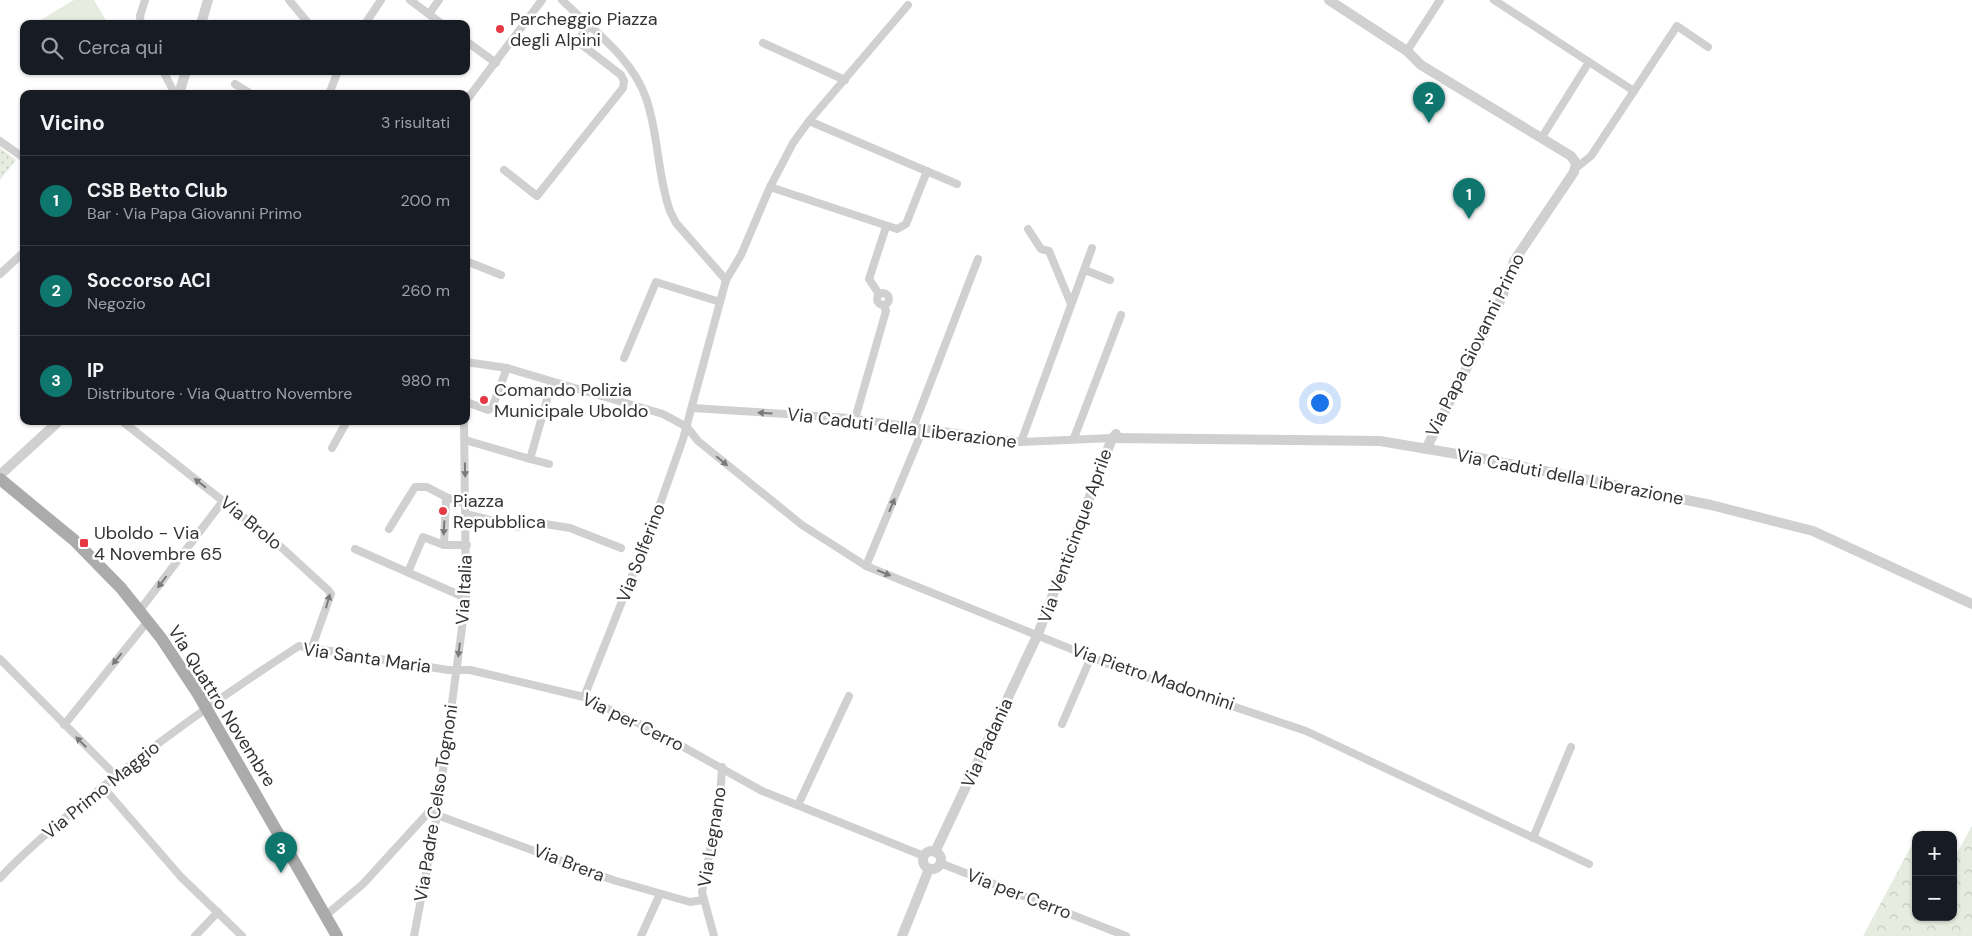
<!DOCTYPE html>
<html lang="it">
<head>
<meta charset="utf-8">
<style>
	:root { --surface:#171b24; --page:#20242c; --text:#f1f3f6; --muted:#9ea1a6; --line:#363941; --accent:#0f766e }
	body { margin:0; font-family:"DM Sans",sans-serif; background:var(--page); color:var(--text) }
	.controls { position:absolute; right:15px; bottom:15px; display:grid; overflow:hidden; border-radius:10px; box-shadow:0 1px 4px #0004 }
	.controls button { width:45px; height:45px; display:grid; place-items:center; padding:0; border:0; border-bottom:1px solid var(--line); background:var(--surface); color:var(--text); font:25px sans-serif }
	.you { position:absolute; left:1319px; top:402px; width:18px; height:18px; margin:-12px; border:4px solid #fff; border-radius:50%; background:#1a73e8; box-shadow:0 0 0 8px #1a73e833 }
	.badge { display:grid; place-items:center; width:32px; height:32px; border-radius:50%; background:var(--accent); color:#fff; font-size:16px; font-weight:700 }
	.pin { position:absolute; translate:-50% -41px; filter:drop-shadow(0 1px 2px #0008) }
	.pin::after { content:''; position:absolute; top:26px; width:18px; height:15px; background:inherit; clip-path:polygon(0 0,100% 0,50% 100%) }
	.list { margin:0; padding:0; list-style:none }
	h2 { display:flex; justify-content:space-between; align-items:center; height:65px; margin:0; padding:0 20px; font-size:21px }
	h2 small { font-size:16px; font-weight:400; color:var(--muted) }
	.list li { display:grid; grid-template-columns:32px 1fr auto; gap:15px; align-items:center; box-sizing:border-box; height:90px; padding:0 20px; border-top:1px solid var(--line) }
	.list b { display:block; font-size:19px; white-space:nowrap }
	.list p { margin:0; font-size:16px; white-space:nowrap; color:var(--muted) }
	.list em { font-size:16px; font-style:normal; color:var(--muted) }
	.icon { flex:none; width:28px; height:28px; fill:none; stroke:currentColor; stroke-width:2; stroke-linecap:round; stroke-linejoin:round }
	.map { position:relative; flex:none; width:1972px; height:936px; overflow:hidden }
	.search { position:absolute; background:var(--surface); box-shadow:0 1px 4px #0004; left:20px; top:20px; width:450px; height:55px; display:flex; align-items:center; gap:12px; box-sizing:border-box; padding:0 18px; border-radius:10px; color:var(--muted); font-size:19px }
	.panel { position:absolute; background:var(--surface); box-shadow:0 1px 4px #0004; left:20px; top:90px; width:450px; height:335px; border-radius:10px }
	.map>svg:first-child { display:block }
	.forest { fill:url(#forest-crowns) }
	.park { fill:url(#park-dots) }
	.garden { fill:#e6ecdf }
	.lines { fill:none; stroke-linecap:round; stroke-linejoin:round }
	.minor { stroke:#d0d0d0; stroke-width:8 }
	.tertiary { stroke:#d0d0d0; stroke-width:10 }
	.primary { stroke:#ababab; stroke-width:12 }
	.oneway { fill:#7a7a7a }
	.poi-dot { fill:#e63946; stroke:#fff; stroke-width:2 }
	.labels { text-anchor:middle; stroke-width:5; stroke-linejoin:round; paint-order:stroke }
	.poi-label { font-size:18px; fill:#333; stroke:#fff; text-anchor:start }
	.street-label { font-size:18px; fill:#333; stroke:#fff }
</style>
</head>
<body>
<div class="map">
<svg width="1972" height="936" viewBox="0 0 1972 936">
	<defs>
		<pattern id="forest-crowns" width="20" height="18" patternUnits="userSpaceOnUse" patternTransform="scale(1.25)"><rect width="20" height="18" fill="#e6ecdf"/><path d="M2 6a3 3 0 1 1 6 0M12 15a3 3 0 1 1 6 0" fill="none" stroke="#c6cbc0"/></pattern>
		<pattern id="park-dots" width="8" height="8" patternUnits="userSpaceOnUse" patternTransform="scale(1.25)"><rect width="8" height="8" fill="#e6ecdf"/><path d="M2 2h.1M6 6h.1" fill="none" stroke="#c6cbc0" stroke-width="1.8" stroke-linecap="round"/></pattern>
	</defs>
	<rect width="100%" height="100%" fill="#fff"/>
	<path class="forest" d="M 1972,826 L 1972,936 L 1863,936 L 1914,841 L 1916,917 L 1953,917 L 1953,860 Z"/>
	<path class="park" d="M 0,148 L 16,160 L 0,180 Z"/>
	<path class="garden" d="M 74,0 L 94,0 L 108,24 L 34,24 Z"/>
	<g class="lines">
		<g class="minor">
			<path d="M 289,0 L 309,24"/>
			<path d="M 410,0 L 442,24"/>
			<path d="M 562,0 C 592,30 632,57 646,98 C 659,135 657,175 670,211 L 676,223 L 726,280"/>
			<path d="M 1494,0 L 1589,62 L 1542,137"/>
			<path d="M 429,14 L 439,0"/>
			<path d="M 141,24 L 140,16 L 145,0"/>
			<path d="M 365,24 L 381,0"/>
			<path d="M 466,41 L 496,63"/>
			<path d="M 763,43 L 845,80"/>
			<path d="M 1407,51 L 1440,0"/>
			<path d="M 1589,62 L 1634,91"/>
			<path d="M 163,71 L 175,94"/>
			<path d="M 235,84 L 251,94"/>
			<path d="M 329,94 L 338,71"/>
			<path d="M 466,101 L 542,0"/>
			<path d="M 809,121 L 957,184"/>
			<path d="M 0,141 L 24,158"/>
			<path d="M 1576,168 L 1591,156 L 1677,26 L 1708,47"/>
			<path d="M 504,170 L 537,196 L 623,88 L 624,81 L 621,75 L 577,41 L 589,26"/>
			<path d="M 770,187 L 897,229 L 906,224 L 927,171"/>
			<path d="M 1028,229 L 1041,249 L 1049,251 L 1071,304"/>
			<path d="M 466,261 L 501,275"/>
			<path d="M 1085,270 L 1110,280"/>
			<path d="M 0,274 L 24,252"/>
			<circle cx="883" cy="299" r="6"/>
			<path d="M 879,294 L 869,279 L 886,227"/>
			<path d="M 624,358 L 656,282 L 720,302"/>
			<path d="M 466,362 L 507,368 L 663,414 L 687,427 L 698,441 L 802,525 L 866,566 L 1113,666 L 1306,731 L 1589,864"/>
			<path d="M 466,405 L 469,403 L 488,410 L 492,408 L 507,368"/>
			<path d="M 693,408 L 849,418 L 1021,442 L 1112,438"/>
			<path d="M 855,419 L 886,311 L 884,306"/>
			<path d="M 122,421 L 281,547 L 328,590 L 331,594 L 312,647"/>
			<path d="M 913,428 L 978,259"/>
			<path d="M 1074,438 L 1121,315"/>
			<path d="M 465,440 L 530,459 L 552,382"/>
			<path d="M 1021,442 L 1092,248"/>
			<path d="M 332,448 L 347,421"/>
			<path d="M 530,459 L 549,464"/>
			<path d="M 466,514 L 519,527 L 533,522 L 570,528 L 621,548"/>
			<path d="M 389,529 L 415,487 L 427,487 L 446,497"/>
			<path d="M 444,545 L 446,497 L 466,504"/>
			<path d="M 355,549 L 466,598"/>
			<path d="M 866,566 L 923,429"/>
			<path d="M 408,572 L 423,537 L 444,545 L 467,545"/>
			<path d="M 140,610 L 223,501"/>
			<path d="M 0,659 L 116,776"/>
			<path d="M 584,697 L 654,521 L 683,439 L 726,280 L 741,255 L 770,187 L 793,143 L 809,121 L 908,5"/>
			<path d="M 1062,724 L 1091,657"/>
			<path d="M 64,725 L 148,621"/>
			<path d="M 103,787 L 181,877 L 242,936"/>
			<path d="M 798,805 L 849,696"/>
			<path d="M 437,815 L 613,880 L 690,902 L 703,900"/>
			<path d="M 1533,838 L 1571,747"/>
			<path d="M 940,863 L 1126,936"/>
			<path d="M 0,878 C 28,848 59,823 90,797 C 157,742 226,693 299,646 L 448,670 L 470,670 L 584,697 L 662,735 L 762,791 L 924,856"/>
			<path d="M 325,916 L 363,884 L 438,802"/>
			<path d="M 195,936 L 218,912"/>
			<path d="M 414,936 L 437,815 L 466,598 L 464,421"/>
			<path d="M 641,936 L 660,894"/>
			<path d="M 714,936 L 702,892 L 720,799 L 722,767"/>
		</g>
		<g class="tertiary">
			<path d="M 1329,0 L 1407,51 L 1421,65 L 1571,156 L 1576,163 L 1574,172 L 1514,261 L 1503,295 L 1426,449"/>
			<path d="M 201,24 L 208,0"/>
			<path d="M 179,94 L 186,71"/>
			<path d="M 1112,438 L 1380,441 L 1475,457 L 1711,505 L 1813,531 L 1972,604"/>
			<path d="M 0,475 L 59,421"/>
			<circle cx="932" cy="860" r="9"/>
			<path d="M 935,852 L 1038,634 L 1111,441 L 1116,434"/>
			<path d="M 902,936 L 929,869"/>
		</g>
		<path class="primary" d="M 0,479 L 74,540 L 121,588 L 161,638 L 198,694 L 337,936"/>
	</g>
	<defs><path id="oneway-solid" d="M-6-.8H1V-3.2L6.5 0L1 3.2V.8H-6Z" transform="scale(1.25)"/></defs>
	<g class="oneway">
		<use href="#oneway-solid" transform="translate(765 413) rotate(-176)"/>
		<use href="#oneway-solid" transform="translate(722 461) rotate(40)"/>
		<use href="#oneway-solid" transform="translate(465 470) rotate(89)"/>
		<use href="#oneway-solid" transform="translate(200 483) rotate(-142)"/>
		<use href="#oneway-solid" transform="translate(892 505) rotate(-67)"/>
		<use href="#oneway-solid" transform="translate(444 528) rotate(93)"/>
		<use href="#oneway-solid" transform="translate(884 573) rotate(22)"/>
		<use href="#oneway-solid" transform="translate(162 582) rotate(127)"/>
		<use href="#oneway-solid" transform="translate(328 601) rotate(-74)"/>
		<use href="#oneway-solid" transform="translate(459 650) rotate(97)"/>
		<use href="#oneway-solid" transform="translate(117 659) rotate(129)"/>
		<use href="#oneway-solid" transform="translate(81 742) rotate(-135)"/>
	</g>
	<g class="poi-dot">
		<circle cx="500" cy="29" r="5"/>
		<circle cx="484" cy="400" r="5"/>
		<circle cx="443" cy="511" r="5"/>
		<rect x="79" y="538" width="10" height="10" rx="2.5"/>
	</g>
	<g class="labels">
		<g class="poi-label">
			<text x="510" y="25">Parcheggio Piazza<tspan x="510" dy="21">degli Alpini</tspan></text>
			<text x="494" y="396">Comando Polizia<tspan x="494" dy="21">Municipale Uboldo</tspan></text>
			<text x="453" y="507">Piazza<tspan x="453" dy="21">Repubblica</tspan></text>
			<text x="94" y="539">Uboldo - Via<tspan x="94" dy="21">4 Novembre 65</tspan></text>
		</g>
		<g class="street-label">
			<text transform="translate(1475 345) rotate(-64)" y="6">Via Papa Giovanni Primo</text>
			<text transform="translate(902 428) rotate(7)" y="6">Via Caduti della Liberazione</text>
			<text transform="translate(1570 477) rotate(11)" y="6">Via Caduti della Liberazione</text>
			<text transform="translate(251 523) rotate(39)" y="6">Via Brolo</text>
			<text transform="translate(1075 536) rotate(-70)" y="6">Via Venticinque Aprile</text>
			<text transform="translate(641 553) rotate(-69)" y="6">Via Solferino</text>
			<text transform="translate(464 590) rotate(-87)" y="6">Via Italia</text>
			<text transform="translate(367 658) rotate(8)" y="6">Via Santa Maria</text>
			<text transform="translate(1153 677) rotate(19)" y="6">Via Pietro Madonnini</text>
			<text transform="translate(222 706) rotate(58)" y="6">Via Quattro Novembre</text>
			<text transform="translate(633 722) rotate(26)" y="6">Via per Cerro</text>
			<text transform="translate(987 743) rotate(-65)" y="6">Via Padania</text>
			<text transform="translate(101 790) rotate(-39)" y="6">Via Primo Maggio</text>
			<text transform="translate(436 803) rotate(-81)" y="6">Via Padre Celso Tognoni</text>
			<text transform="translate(712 837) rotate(-81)" y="6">Via Legnano</text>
			<text transform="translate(569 863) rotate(21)" y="6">Via Brera</text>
			<text transform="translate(1019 894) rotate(21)" y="6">Via per Cerro</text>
		</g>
	</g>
</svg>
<div class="controls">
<button>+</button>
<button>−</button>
</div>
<div class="you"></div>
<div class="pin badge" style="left:1469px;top:219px">1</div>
<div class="pin badge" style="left:1429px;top:123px">2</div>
<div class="pin badge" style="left:281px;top:873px">3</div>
<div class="search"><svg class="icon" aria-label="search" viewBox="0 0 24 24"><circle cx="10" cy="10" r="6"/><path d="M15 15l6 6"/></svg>Cerca qui</div>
<section class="panel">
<h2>Vicino<small>3 risultati</small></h2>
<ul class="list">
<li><span class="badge">1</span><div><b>CSB Betto Club</b><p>Bar · Via Papa Giovanni Primo</p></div><em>200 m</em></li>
<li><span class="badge">2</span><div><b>Soccorso ACI</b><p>Negozio</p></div><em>260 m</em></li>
<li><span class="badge">3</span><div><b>IP</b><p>Distributore · Via Quattro Novembre</p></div><em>980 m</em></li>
</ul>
</section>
</div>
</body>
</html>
